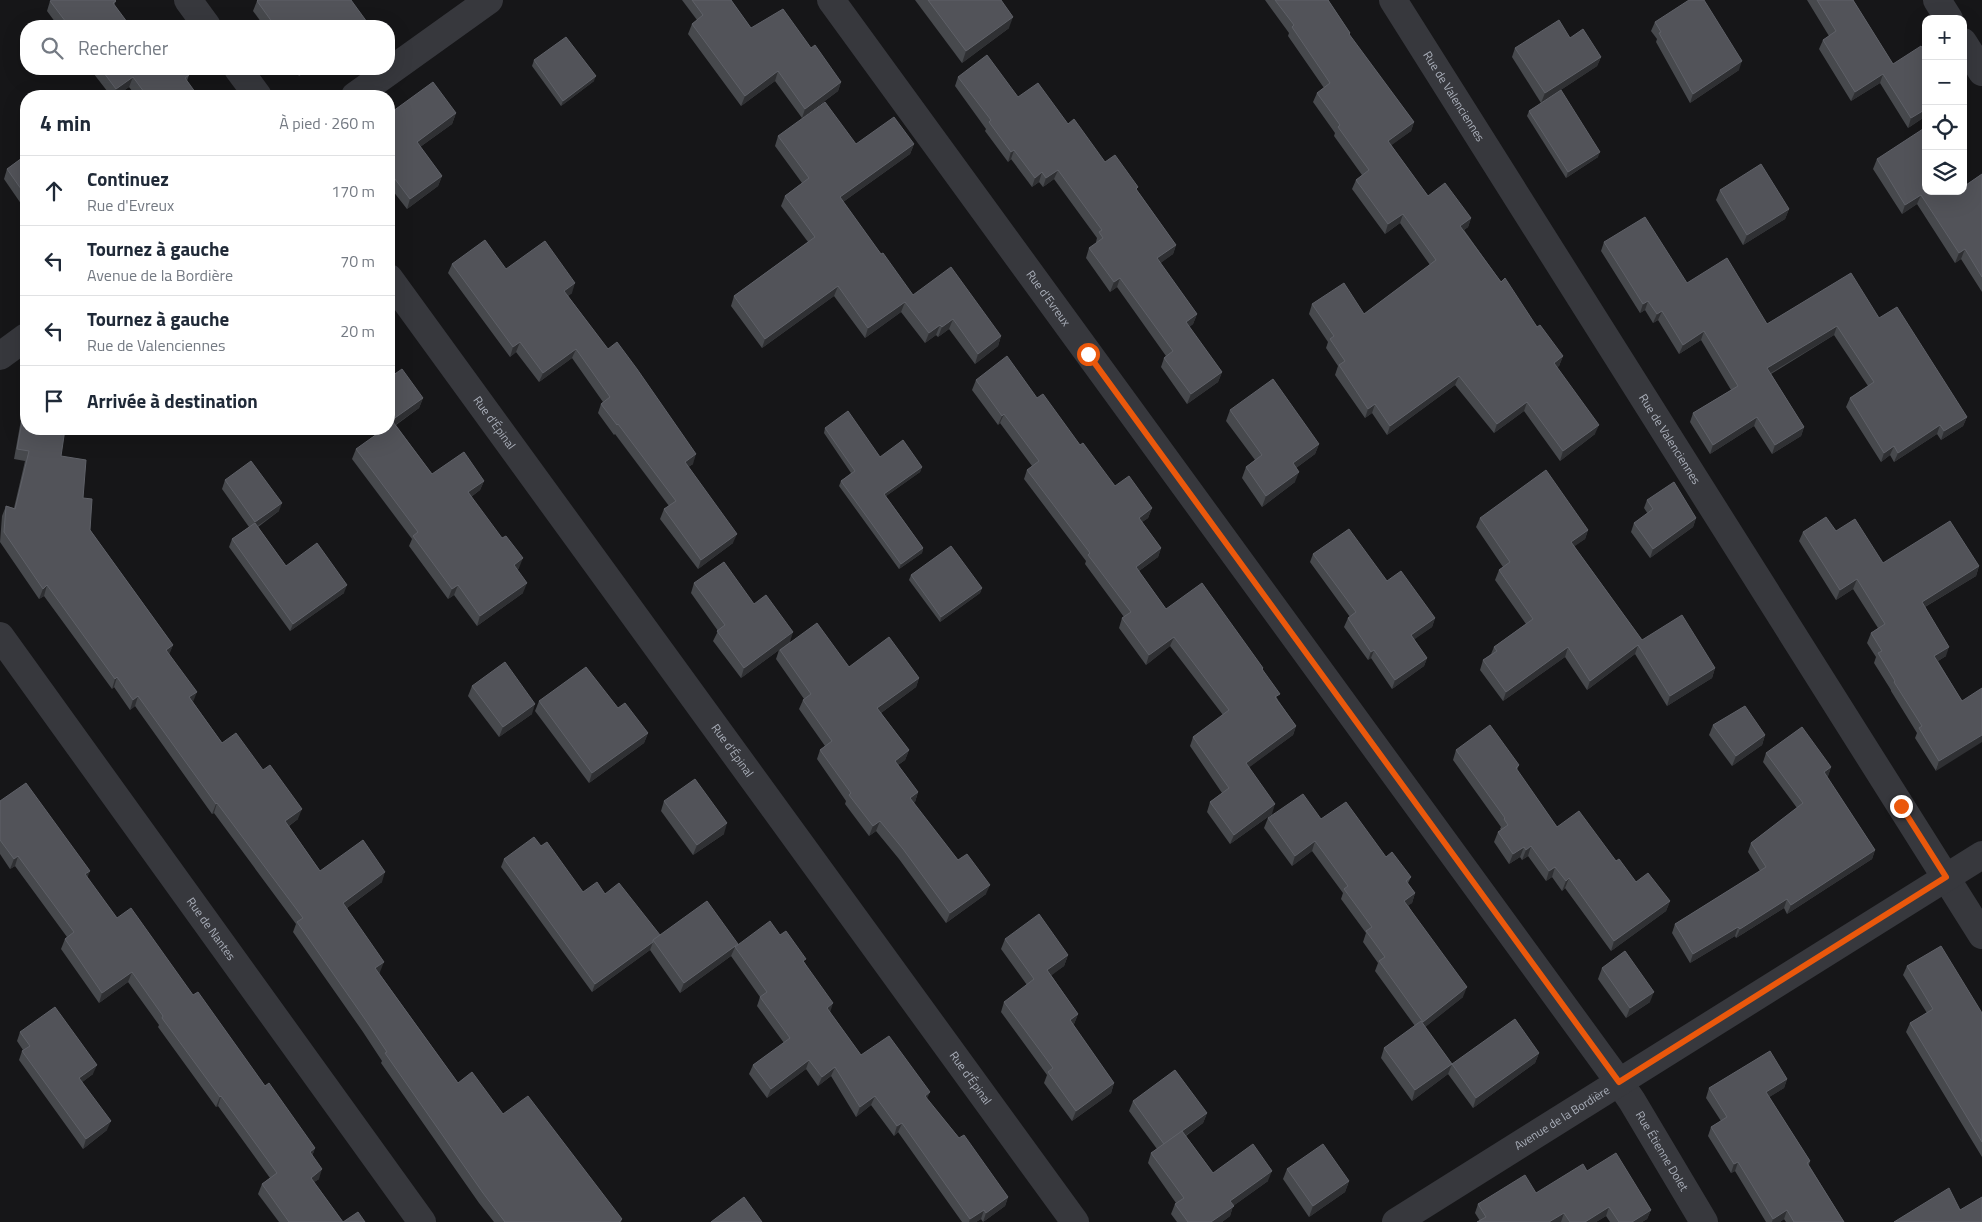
<!DOCTYPE html>
<html lang="fr">
<head>
<meta charset="utf-8">
<style>
	:root { --surface:#fff; --page:#f6f6f7; --text:#1f2937; --muted:#747a83; --line:#e0e1e3 }
	body { margin:0; font-family:"Titillium Web",sans-serif; background:var(--page); color:var(--text) }
	.controls { position:absolute; right:15px; top:15px; display:grid; overflow:hidden; border-radius:10px; box-shadow:0 5px 20px #0002 }
	.controls button { width:45px; height:45px; display:grid; place-items:center; padding:0; border:0; border-bottom:1px solid var(--line); background:var(--surface); color:var(--text); font:25px sans-serif }
	.stop { position:absolute; width:15px; height:15px; margin:-11px; border:4px solid #ea580c; border-radius:50%; background:#fff }
	.stop.end { background:#ea580c; border-color:#fff; box-shadow:0 1px 5px #0008 }
	.list { margin:0; padding:0; list-style:none }
	h2 { display:flex; justify-content:space-between; align-items:center; height:65px; margin:0; padding:0 20px; font-size:21px }
	h2 small { font-size:16px; font-weight:400; color:var(--muted) }
	.list li { display:grid; grid-template-columns:32px 1fr auto; gap:15px; align-items:center; box-sizing:border-box; height:70px; padding:0 20px; border-top:1px solid var(--line) }
	.list b { display:block; font-size:19px; white-space:nowrap }
	.list p { margin:0; font-size:16px; white-space:nowrap; color:var(--muted) }
	.list em { font-size:16px; font-style:normal; color:var(--muted) }
	.icon { flex:none; width:28px; height:28px; fill:none; stroke:currentColor; stroke-width:2; stroke-linecap:round; stroke-linejoin:round }
	.map { position:relative; flex:none; width:1982px; height:1222px; overflow:hidden }
	.search { position:absolute; background:var(--surface); box-shadow:0 5px 20px #0002; left:20px; top:20px; width:375px; height:55px; display:flex; align-items:center; gap:12px; box-sizing:border-box; padding:0 18px; border-radius:20px; color:var(--muted); font-size:19px }
	.panel { position:absolute; background:var(--surface); box-shadow:0 5px 20px #0002; left:20px; top:90px; width:375px; height:345px; border-radius:20px }
	.map>svg:first-child { display:block }
	.lines { fill:none; stroke-linecap:round; stroke-linejoin:round }
	.street { stroke:#37383d; stroke-width:28 }
	.wall { fill:#47494d }
	.shaded-wall { fill:#2f3033 }
	.building { fill:#525359; stroke:#5f6168 }
	.route { stroke:#ea580c; stroke-width:6 }
	.labels { text-anchor:middle; stroke-width:4; stroke-linejoin:round; paint-order:stroke }
	.street-label { font-size:12px; fill:#a8adb8; stroke:#111113 }
</style>
</head>
<body>
<div class="map">
<svg width="1982" height="1222" viewBox="0 0 1982 1222">
	<rect width="100%" height="100%" fill="#161618"/>
	<g class="lines">
		<g class="street">
			<path d="M 188,0 L 207,26"/>
			<path id="s1" d="M 831,0 L 1619,1082 L 1632,1101 L 1704,1222"/>
			<path id="s2" d="M 1393,0 L 1982,935"/>
			<path d="M 1937,0 L 1949,19"/>
			<path d="M 1963,42 L 1982,72"/>
			<path d="M 238,69 L 258,96"/>
			<path d="M 355,96 L 489,0"/>
			<path id="s3" d="M 389,278 L 1075,1222"/>
			<path d="M 0,356 L 26,337"/>
			<path id="s4" d="M 0,636 L 422,1222"/>
			<path id="s5" d="M 1396,1222 L 1982,855"/>
		</g>
	</g>
	<g class="wall">
		<path d="M 682,0 L 731,0 L 751,28 L 811,48 L 841,82 L 838,91 L 802,118 L 775,81 L 741,106 L 688,34 L 692,24 L 697,20 Z"/>
		<path d="M 915,0 L 1001,0 L 1009,28 L 962,63 Z"/>
		<path d="M 1265,0 L 1329,0 L 1329,1 L 1350,33 L 1349,35 L 1414,122 L 1411,131 L 1391,145 L 1428,196 L 1471,218 L 1468,227 L 1464,230 L 1501,282 L 1537,327 L 1563,356 L 1559,366 L 1557,367 L 1595,434 L 1560,461 L 1524,411 L 1494,433 L 1455,385 L 1387,435 L 1372,413 L 1365,418 L 1335,375 L 1338,366 L 1326,348 L 1328,342 L 1309,314 L 1312,304 L 1364,314 L 1430,265 L 1400,223 L 1385,234 L 1352,189 L 1356,180 L 1362,175 L 1334,136 L 1335,133 L 1313,102 L 1317,93 L 1324,88 L 1288,36 L 1289,33 Z"/>
		<path d="M 1807,0 L 1853,0 L 1893,64 L 1926,54 L 1926,116 L 1908,128 L 1880,83 L 1851,101 L 1819,49 L 1823,40 L 1829,36 Z"/>
		<path d="M 50,1 L 116,1 L 114,5 L 130,26 L 58,26 L 47,11 Z"/>
		<path d="M 257,1 L 366,26 L 264,26 L 253,11 Z"/>
		<path d="M 1655,22 L 1739,70 L 1690,103 L 1656,42 L 1657,39 L 1651,31 Z"/>
		<path d="M 1570,38 L 1601,57 L 1597,66 L 1541,103 L 1512,57 L 1515,48 Z"/>
		<path d="M 534,60 L 594,81 L 561,106 L 532,66 Z"/>
		<path d="M 90,69 L 185,69 L 189,75 L 187,81 L 198,96 L 136,96 L 129,87 L 116,96 L 111,96 Z"/>
		<path d="M 294,69 L 310,69 L 299,76 Z"/>
		<path d="M 958,77 L 1018,97 L 1068,124 L 1105,162 L 1137,190 L 1176,245 L 1173,254 L 1160,263 L 1197,314 L 1193,324 L 1189,327 L 1222,372 L 1218,382 L 1187,404 L 1161,367 L 1164,358 L 1166,356 L 1117,287 L 1110,292 L 1086,258 L 1089,248 L 1097,243 L 1096,242 L 1097,238 L 1054,179 L 1043,187 L 1039,182 L 1032,187 L 1011,159 L 1008,162 L 985,131 L 986,129 L 955,86 Z"/>
		<path d="M 1529,111 L 1598,157 L 1566,178 L 1527,116 Z"/>
		<path d="M 456,113 L 452,124 L 420,147 L 442,176 L 438,186 L 407,209 L 389,186 L 389,114 Z"/>
		<path d="M 778,136 L 856,144 L 914,144 L 910,154 L 843,202 L 881,254 L 913,295 L 1001,336 L 998,346 L 975,364 L 949,329 L 938,337 L 936,335 L 925,343 L 901,312 L 865,338 L 834,296 L 762,348 L 731,306 L 734,296 L 808,242 L 781,206 L 785,196 L 802,183 L 775,146 Z"/>
		<path d="M 26,155 L 26,211 L 4,179 L 7,169 Z"/>
		<path d="M 1877,159 L 1966,185 L 1982,174 L 1982,292 L 1961,259 L 1955,263 L 1917,204 L 1902,214 L 1873,169 Z"/>
		<path d="M 1720,190 L 1789,209 L 1785,219 L 1743,245 L 1716,200 Z"/>
		<path d="M 1604,242 L 1687,283 L 1767,324 L 1879,318 L 1967,417 L 1963,426 L 1941,440 L 1937,434 L 1894,462 L 1890,455 L 1881,462 L 1846,407 L 1850,398 L 1868,386 L 1834,335 L 1771,374 L 1804,427 L 1801,436 L 1772,454 L 1754,426 L 1710,454 L 1690,422 L 1693,413 L 1731,390 L 1701,340 L 1679,354 L 1658,320 L 1653,323 L 1645,310 L 1640,313 L 1601,251 Z"/>
		<path d="M 452,264 L 506,269 L 572,293 L 568,296 L 693,464 L 688,467 L 733,543 L 698,569 L 660,519 L 664,509 L 669,506 L 615,434 L 614,435 L 598,413 L 601,404 L 603,402 L 572,358 L 539,382 L 516,352 L 510,357 L 448,273 Z"/>
		<path d="M 389,378 L 423,398 L 419,408 L 396,425 L 432,474 L 484,481 L 480,490 L 471,497 L 519,568 L 517,570 L 523,593 L 477,626 L 454,595 L 448,599 L 409,546 L 412,539 L 352,459 L 356,449 L 389,429 Z"/>
		<path d="M 976,380 L 1037,398 L 1080,445 L 1115,486 L 1152,508 L 1148,518 L 1142,522 L 1161,548 L 1158,557 L 1139,571 L 1166,609 L 1263,668 L 1263,670 L 1278,700 L 1296,726 L 1293,735 L 1249,767 L 1272,814 L 1230,844 L 1207,812 L 1210,802 L 1222,793 L 1190,746 L 1193,737 L 1223,715 L 1170,646 L 1146,665 L 1119,628 L 1122,618 L 1124,617 L 1085,564 L 1086,561 L 1024,479 L 1027,470 L 1032,466 L 1000,423 L 998,425 L 972,390 Z"/>
		<path d="M 26,396 L 26,429 L 61,456 L 83,498 L 90,530 L 173,645 L 169,654 L 193,702 L 222,743 L 298,819 L 289,826 L 320,871 L 382,882 L 347,908 L 380,972 L 379,973 L 458,1083 L 503,1114 L 622,1219 L 621,1222 L 494,1222 L 479,1203 L 381,1063 L 382,1061 L 363,1032 L 293,932 L 296,924 L 214,813 L 212,814 L 135,706 L 130,710 L 114,687 L 112,689 L 44,596 L 39,599 L 0,542 L 2,516 L 6,506 L 14,508 L 25,461 L 14,459 L 24,403 Z"/>
		<path d="M 1230,410 L 1319,444 L 1315,454 L 1296,468 L 1295,482 L 1262,507 L 1242,478 L 1246,467 L 1255,460 L 1226,421 Z"/>
		<path d="M 825,428 L 880,457 L 922,467 L 920,472 L 886,496 L 923,548 L 922,553 L 899,569 L 839,486 L 841,481 L 851,473 L 824,433 Z"/>
		<path d="M 225,480 L 279,511 L 258,527 L 286,566 L 344,593 L 290,631 L 229,547 L 232,539 L 249,527 L 222,489 Z"/>
		<path d="M 1647,500 L 1696,518 L 1693,527 L 1650,558 L 1631,532 L 1634,523 L 1648,514 L 1644,508 Z"/>
		<path d="M 1480,518 L 1588,530 L 1585,539 L 1574,546 L 1642,640 L 1715,668 L 1712,678 L 1667,706 L 1635,654 L 1587,690 L 1565,657 L 1503,701 L 1480,670 L 1483,660 L 1491,654 L 1494,647 L 1526,624 L 1495,580 L 1499,570 L 1503,567 L 1476,527 Z"/>
		<path d="M 1836,531 L 1883,563 L 1979,566 L 1976,576 L 1925,607 L 1946,656 L 1938,661 L 1962,701 L 1936,771 L 1915,738 L 1917,733 L 1891,691 L 1891,690 L 1874,663 L 1876,657 L 1867,643 L 1871,633 L 1878,628 L 1853,589 L 1836,600 L 1799,541 L 1803,532 Z"/>
		<path d="M 1313,554 L 1387,581 L 1435,618 L 1432,627 L 1414,639 L 1427,658 L 1424,666 L 1392,689 L 1371,658 L 1368,660 L 1344,627 L 1348,618 L 1350,617 L 1310,562 Z"/>
		<path d="M 911,575 L 982,588 L 980,593 L 940,622 L 909,580 Z"/>
		<path d="M 694,583 L 754,604 L 790,642 L 849,667 L 919,678 L 916,687 L 881,713 L 909,750 L 905,760 L 898,765 L 918,792 L 915,802 L 913,803 L 958,860 L 986,894 L 946,923 L 899,859 L 876,831 L 869,836 L 845,804 L 846,801 L 817,759 L 820,750 L 825,746 L 799,709 L 803,700 L 804,699 L 776,659 L 779,650 L 741,678 L 713,641 L 718,631 L 691,593 Z"/>
		<path d="M 472,686 L 532,714 L 499,737 L 468,696 Z"/>
		<path d="M 539,701 L 618,708 L 648,733 L 644,743 L 589,783 L 535,711 Z"/>
		<path d="M 1713,725 L 1765,735 L 1762,745 L 1732,766 L 1709,735 Z"/>
		<path d="M 1456,750 L 1519,765 L 1517,770 L 1557,827 L 1616,861 L 1636,882 L 1670,901 L 1666,911 L 1611,951 L 1565,888 L 1562,891 L 1552,877 L 1546,881 L 1528,856 L 1522,860 L 1520,857 L 1509,864 L 1494,842 L 1498,832 L 1501,830 L 1500,829 L 1501,827 L 1453,760 Z"/>
		<path d="M 1766,753 L 1831,767 L 1828,776 L 1827,777 L 1875,850 L 1872,859 L 1787,914 L 1784,908 L 1736,938 L 1735,936 L 1690,963 L 1672,933 L 1675,924 L 1760,871 L 1748,852 L 1751,843 L 1797,808 L 1763,762 Z"/>
		<path d="M 0,801 L 87,878 L 117,918 L 193,995 L 265,1086 L 315,1148 L 312,1156 L 319,1179 L 314,1182 L 343,1222 L 279,1222 L 258,1194 L 262,1184 L 270,1178 L 218,1106 L 216,1107 L 158,1027 L 159,1025 L 128,982 L 99,1003 L 61,949 L 65,939 L 67,937 L 15,866 L 10,869 L 0,854 Z"/>
		<path d="M 664,801 L 724,834 L 693,855 L 661,811 Z"/>
		<path d="M 1268,818 L 1321,819 L 1386,857 L 1411,877 L 1408,883 L 1415,893 L 1412,903 L 1408,905 L 1463,997 L 1425,1027 L 1452,1064 L 1539,1053 L 1535,1063 L 1473,1108 L 1448,1074 L 1412,1101 L 1381,1058 L 1384,1048 L 1415,1026 L 1375,971 L 1378,963 L 1363,942 L 1366,933 L 1341,899 L 1343,893 L 1312,851 L 1292,866 L 1264,828 Z"/>
		<path d="M 541,846 L 583,892 L 605,894 L 660,935 L 737,945 L 780,935 L 805,963 L 830,1012 L 861,1055 L 927,1099 L 1008,1197 L 1005,1206 L 983,1222 L 981,1219 L 976,1222 L 962,1222 L 898,1132 L 894,1136 L 871,1105 L 856,1117 L 831,1076 L 818,1086 L 806,1069 L 767,1098 L 749,1074 L 753,1065 L 784,1043 L 757,1006 L 760,997 L 731,956 L 680,993 L 650,950 L 592,992 L 501,867 L 504,859 Z"/>
		<path d="M 1005,939 L 1068,955 L 1064,966 L 1051,975 L 1078,1014 L 1074,1024 L 1073,1025 L 1114,1083 L 1111,1093 L 1072,1121 L 1044,1083 L 1047,1075 L 1001,1012 L 1004,1002 L 1027,985 L 1001,949 Z"/>
		<path d="M 1907,966 L 1982,1013 L 1982,1157 L 1906,1032 L 1910,1023 L 1927,1013 L 1903,975 Z"/>
		<path d="M 1602,968 L 1650,1002 L 1626,1018 L 1598,979 Z"/>
		<path d="M 20,1032 L 93,1074 L 82,1082 L 107,1130 L 83,1149 L 19,1060 L 22,1051 L 23,1050 L 17,1041 Z"/>
		<path d="M 1787,1079 L 1784,1088 L 1769,1097 L 1810,1161 L 1809,1165 L 1844,1222 L 1786,1222 L 1784,1219 L 1780,1222 L 1766,1222 L 1735,1171 L 1731,1173 L 1708,1136 L 1711,1127 L 1721,1121 L 1706,1098 L 1709,1088 Z"/>
		<path d="M 1133,1101 L 1207,1113 L 1203,1123 L 1186,1136 L 1213,1173 L 1268,1181 L 1233,1206 L 1230,1216 L 1222,1222 L 1177,1222 L 1171,1214 L 1175,1204 L 1176,1203 L 1148,1163 L 1151,1153 L 1157,1149 L 1129,1111 Z"/>
		<path d="M 1287,1169 L 1349,1181 L 1345,1192 L 1309,1217 L 1283,1179 Z"/>
		<path d="M 1587,1171 L 1651,1210 L 1647,1219 L 1642,1222 L 1610,1222 L 1606,1216 L 1596,1222 L 1477,1222 L 1480,1221 L 1475,1213 L 1478,1204 L 1536,1193 Z"/>
	</g>
	<g class="shaded-wall">
		<path d="M 1013,17 L 1009,28 L 962,63 L 966,51 Z"/>
		<path d="M 1601,57 L 1597,66 L 1541,103 L 1545,93 Z"/>
		<path d="M 1742,61 L 1739,70 L 1690,103 L 1693,94 Z"/>
		<path d="M 302,69 L 310,69 L 299,76 Z"/>
		<path d="M 778,71 L 775,81 L 741,106 L 745,96 Z"/>
		<path d="M 1883,74 L 1880,83 L 1851,101 L 1855,92 Z"/>
		<path d="M 596,76 L 594,81 L 561,106 L 563,101 Z"/>
		<path d="M 133,77 L 129,87 L 116,96 L 114,96 L 116,89 Z"/>
		<path d="M 841,82 L 838,91 L 802,118 L 805,109 Z"/>
		<path d="M 1926,109 L 1926,116 L 1908,128 L 1911,118 Z"/>
		<path d="M 456,113 L 452,124 L 413,152 L 417,142 Z"/>
		<path d="M 1414,122 L 1411,131 L 1385,150 L 1388,141 Z"/>
		<path d="M 914,144 L 910,154 L 836,207 L 840,197 Z"/>
		<path d="M 1014,150 L 1011,159 L 1008,162 L 1011,152 Z"/>
		<path d="M 1600,152 L 1598,157 L 1566,178 L 1568,172 Z"/>
		<path d="M 1058,170 L 1054,179 L 1043,187 L 1046,178 Z"/>
		<path d="M 1042,172 L 1039,182 L 1032,187 L 1035,178 Z"/>
		<path d="M 442,176 L 438,186 L 407,209 L 410,199 Z"/>
		<path d="M 1921,195 L 1917,204 L 1902,214 L 1905,205 Z"/>
		<path d="M 1789,209 L 1785,219 L 1743,245 L 1747,235 Z"/>
		<path d="M 1403,214 L 1400,223 L 1385,234 L 1388,224 Z"/>
		<path d="M 1471,218 L 1468,227 L 1457,235 L 1460,226 Z"/>
		<path d="M 1176,245 L 1173,254 L 1154,268 L 1157,258 Z"/>
		<path d="M 1965,249 L 1961,259 L 1955,263 L 1959,253 Z"/>
		<path d="M 1120,278 L 1117,287 L 1110,292 L 1114,282 Z"/>
		<path d="M 575,283 L 572,293 L 561,301 L 564,291 Z"/>
		<path d="M 838,286 L 834,296 L 762,348 L 765,339 Z"/>
		<path d="M 1648,301 L 1645,310 L 1640,313 L 1643,304 Z"/>
		<path d="M 905,302 L 901,312 L 865,338 L 868,328 Z"/>
		<path d="M 1662,311 L 1658,320 L 1653,323 L 1657,314 Z"/>
		<path d="M 1197,314 L 1193,324 L 1183,332 L 1186,322 Z"/>
		<path d="M 953,319 L 949,329 L 938,337 L 942,327 Z"/>
		<path d="M 940,325 L 936,335 L 925,343 L 929,333 Z"/>
		<path d="M 1837,326 L 1834,335 L 1764,377 L 1767,368 Z"/>
		<path d="M 1704,331 L 1701,340 L 1679,354 L 1683,345 Z"/>
		<path d="M 1001,336 L 998,346 L 975,364 L 978,354 Z"/>
		<path d="M 520,342 L 516,352 L 510,357 L 513,347 Z"/>
		<path d="M 576,349 L 572,358 L 539,382 L 543,373 Z"/>
		<path d="M 1563,356 L 1559,366 L 1550,372 L 1554,363 Z"/>
		<path d="M 1222,372 L 1218,382 L 1187,404 L 1191,394 Z"/>
		<path d="M 1459,376 L 1455,385 L 1387,435 L 1390,426 Z"/>
		<path d="M 423,398 L 419,408 L 388,430 L 392,420 Z"/>
		<path d="M 1527,402 L 1524,411 L 1494,433 L 1497,424 Z"/>
		<path d="M 1375,404 L 1372,413 L 1365,418 L 1368,409 Z"/>
		<path d="M 1004,414 L 1000,423 L 998,425 L 1002,416 Z"/>
		<path d="M 1757,417 L 1754,426 L 1710,454 L 1713,445 Z"/>
		<path d="M 1967,417 L 1963,426 L 1941,440 L 1944,431 Z"/>
		<path d="M 1599,425 L 1595,434 L 1560,461 L 1563,451 Z"/>
		<path d="M 1940,425 L 1937,434 L 1894,462 L 1898,453 Z"/>
		<path d="M 1804,427 L 1801,436 L 1772,454 L 1775,445 Z"/>
		<path d="M 1319,444 L 1315,454 L 1289,473 L 1293,463 Z"/>
		<path d="M 1894,446 L 1890,455 L 1881,462 L 1884,453 Z"/>
		<path d="M 696,454 L 693,464 L 681,472 L 685,462 Z"/>
		<path d="M 922,467 L 920,472 L 882,499 L 884,494 Z"/>
		<path d="M 1299,472 L 1295,482 L 1262,507 L 1266,496 Z"/>
		<path d="M 484,481 L 480,490 L 464,502 L 468,492 Z"/>
		<path d="M 282,503 L 279,511 L 252,530 L 255,522 Z"/>
		<path d="M 1152,508 L 1148,518 L 1135,527 L 1139,518 Z"/>
		<path d="M 1696,518 L 1693,527 L 1650,558 L 1653,549 Z"/>
		<path d="M 1588,530 L 1585,539 L 1568,551 L 1571,542 Z"/>
		<path d="M 737,534 L 733,543 L 698,569 L 701,560 Z"/>
		<path d="M 923,548 L 922,553 L 899,569 L 901,564 Z"/>
		<path d="M 1161,548 L 1158,557 L 1132,576 L 1136,567 Z"/>
		<path d="M 523,558 L 519,568 L 510,575 L 514,565 Z"/>
		<path d="M 1979,566 L 1976,576 L 1918,611 L 1922,602 Z"/>
		<path d="M 1857,579 L 1853,589 L 1836,600 L 1840,590 Z"/>
		<path d="M 527,583 L 523,593 L 477,626 L 480,616 Z"/>
		<path d="M 47,585 L 44,596 L 39,599 L 43,589 Z"/>
		<path d="M 347,585 L 344,593 L 290,631 L 293,624 Z"/>
		<path d="M 458,585 L 454,595 L 448,599 L 452,589 Z"/>
		<path d="M 982,588 L 980,593 L 940,622 L 941,617 Z"/>
		<path d="M 1435,618 L 1432,627 L 1408,644 L 1411,635 Z"/>
		<path d="M 793,632 L 790,642 L 741,678 L 744,668 Z"/>
		<path d="M 1174,637 L 1170,646 L 1146,665 L 1149,655 Z"/>
		<path d="M 173,645 L 169,655 L 166,650 Z"/>
		<path d="M 1638,645 L 1635,654 L 1587,690 L 1590,681 Z"/>
		<path d="M 1568,647 L 1565,657 L 1503,701 L 1506,692 Z"/>
		<path d="M 1949,647 L 1946,656 L 1930,666 L 1934,656 Z"/>
		<path d="M 1374,650 L 1371,658 L 1368,660 L 1371,652 Z"/>
		<path d="M 1427,658 L 1424,666 L 1392,689 L 1395,680 Z"/>
		<path d="M 1715,668 L 1712,678 L 1667,706 L 1670,696 Z"/>
		<path d="M 117,677 L 114,687 L 112,689 L 115,679 Z"/>
		<path d="M 919,678 L 916,687 L 874,718 L 877,708 Z"/>
		<path d="M 197,692 L 193,702 L 189,697 Z"/>
		<path d="M 138,696 L 135,706 L 130,710 L 133,700 Z"/>
		<path d="M 535,704 L 532,714 L 499,737 L 503,727 Z"/>
		<path d="M 1296,726 L 1293,735 L 1243,772 L 1246,763 Z"/>
		<path d="M 648,733 L 644,743 L 589,783 L 592,773 Z"/>
		<path d="M 1765,735 L 1762,745 L 1732,766 L 1736,756 Z"/>
		<path d="M 1982,735 L 1982,742 L 1936,771 L 1939,761 Z"/>
		<path d="M 909,750 L 905,760 L 891,770 L 895,761 Z"/>
		<path d="M 1831,767 L 1828,776 L 1820,781 L 1824,772 Z"/>
		<path d="M 918,792 L 915,802 L 906,808 L 910,798 Z"/>
		<path d="M 217,803 L 214,813 L 212,814 L 216,804 Z"/>
		<path d="M 1275,804 L 1272,814 L 1230,844 L 1234,835 Z"/>
		<path d="M 302,809 L 298,819 L 282,831 L 285,821 Z"/>
		<path d="M 880,821 L 876,831 L 869,836 L 873,826 Z"/>
		<path d="M 727,823 L 724,834 L 693,855 L 697,845 Z"/>
		<path d="M 1315,841 L 1312,851 L 1292,866 L 1295,856 Z"/>
		<path d="M 1531,846 L 1528,856 L 1522,860 L 1526,850 Z"/>
		<path d="M 1524,847 L 1520,857 L 1509,864 L 1513,854 Z"/>
		<path d="M 1875,850 L 1872,859 L 1787,914 L 1791,905 Z"/>
		<path d="M 18,856 L 15,866 L 10,869 L 14,859 Z"/>
		<path d="M 1555,867 L 1552,877 L 1546,881 L 1549,871 Z"/>
		<path d="M 90,871 L 86,881 L 85,874 Z"/>
		<path d="M 385,872 L 382,882 L 340,913 L 343,903 Z"/>
		<path d="M 1569,878 L 1565,888 L 1562,891 L 1566,881 Z"/>
		<path d="M 990,885 L 986,894 L 946,923 L 950,913 Z"/>
		<path d="M 1415,893 L 1412,903 L 1401,911 L 1404,901 Z"/>
		<path d="M 1787,899 L 1784,908 L 1736,938 L 1740,929 Z"/>
		<path d="M 1670,901 L 1666,911 L 1611,951 L 1614,941 Z"/>
		<path d="M 1738,927 L 1735,936 L 1690,963 L 1693,954 Z"/>
		<path d="M 653,942 L 650,950 L 592,992 L 595,984 Z"/>
		<path d="M 738,944 L 735,947 L 731,956 L 680,993 L 684,983 Z"/>
		<path d="M 1068,955 L 1064,966 L 1044,981 L 1047,970 Z"/>
		<path d="M 384,962 L 380,972 L 372,978 L 375,968 Z"/>
		<path d="M 132,972 L 128,982 L 99,1003 L 102,993 Z"/>
		<path d="M 1467,987 L 1463,997 L 1419,1032 L 1423,1022 Z"/>
		<path d="M 1654,992 L 1650,1002 L 1626,1018 L 1630,1008 Z"/>
		<path d="M 833,1003 L 830,1013 L 827,1008 Z"/>
		<path d="M 1078,1014 L 1074,1024 L 1066,1030 L 1070,1020 Z"/>
		<path d="M 1539,1053 L 1535,1063 L 1473,1108 L 1476,1098 Z"/>
		<path d="M 809,1060 L 806,1069 L 767,1098 L 771,1089 Z"/>
		<path d="M 1452,1064 L 1448,1074 L 1412,1101 L 1415,1090 Z"/>
		<path d="M 97,1065 L 93,1074 L 76,1087 L 79,1078 Z"/>
		<path d="M 835,1067 L 831,1076 L 818,1086 L 822,1077 Z"/>
		<path d="M 1787,1079 L 1784,1088 L 1763,1101 L 1766,1092 Z"/>
		<path d="M 1114,1083 L 1111,1093 L 1072,1121 L 1076,1111 Z"/>
		<path d="M 930,1092 L 926,1101 L 925,1096 Z"/>
		<path d="M 221,1096 L 218,1106 L 216,1107 L 220,1097 Z"/>
		<path d="M 875,1096 L 871,1105 L 856,1117 L 860,1107 Z"/>
		<path d="M 1207,1113 L 1203,1123 L 1160,1154 L 1164,1144 Z"/>
		<path d="M 111,1121 L 107,1130 L 83,1149 L 86,1139 Z"/>
		<path d="M 902,1123 L 898,1132 L 894,1136 L 897,1126 Z"/>
		<path d="M 315,1148 L 312,1157 L 310,1152 Z"/>
		<path d="M 1738,1162 L 1735,1171 L 1731,1173 L 1734,1164 Z"/>
		<path d="M 322,1169 L 319,1179 L 307,1187 L 311,1178 Z"/>
		<path d="M 1272,1171 L 1268,1181 L 1233,1206 L 1230,1216 L 1222,1222 L 1211,1222 L 1230,1201 Z"/>
		<path d="M 1349,1181 L 1345,1192 L 1309,1217 L 1313,1206 Z"/>
		<path d="M 1008,1197 L 1005,1206 L 983,1222 L 986,1213 Z"/>
		<path d="M 1609,1207 L 1606,1216 L 1596,1222 L 1585,1222 Z"/>
		<path d="M 984,1210 L 981,1219 L 976,1222 L 969,1222 L 970,1219 Z"/>
		<path d="M 1651,1210 L 1647,1219 L 1642,1222 L 1632,1222 Z"/>
		<path d="M 1787,1210 L 1784,1219 L 1780,1222 L 1772,1222 L 1773,1219 Z"/>
		<path d="M 1564,1213 L 1561,1222 L 1549,1222 Z"/>
	</g>
	<g class="building">
		<path d="M 52,0 L 115,0 L 116,1 L 113,3 L 130,26 L 69,26 L 50,1 Z"/>
		<path d="M 258,0 L 351,0 L 367,22 L 362,26 L 275,26 L 257,1 Z"/>
		<path d="M 692,0 L 731,0 L 751,28 L 783,9 L 811,48 L 815,45 L 841,82 L 805,109 L 778,71 L 745,96 L 692,24 L 703,15 Z"/>
		<path d="M 928,0 L 1001,0 L 1013,17 L 966,51 Z"/>
		<path d="M 1275,0 L 1328,0 L 1350,33 L 1349,34 L 1414,122 L 1388,141 L 1428,196 L 1445,183 L 1471,218 L 1460,226 L 1501,282 L 1505,278 L 1537,327 L 1540,325 L 1563,356 L 1554,363 L 1599,425 L 1563,451 L 1527,402 L 1497,424 L 1459,376 L 1390,426 L 1375,404 L 1368,409 L 1339,365 L 1345,361 L 1330,339 L 1334,336 L 1312,304 L 1344,283 L 1364,314 L 1436,260 L 1403,214 L 1388,224 L 1356,180 L 1369,170 L 1338,127 L 1340,125 L 1317,93 L 1330,83 L 1292,27 L 1294,25 Z"/>
		<path d="M 1689,0 L 1704,0 L 1742,61 L 1693,94 L 1659,33 L 1661,32 L 1655,22 Z"/>
		<path d="M 1817,0 L 1853,0 L 1893,64 L 1921,46 L 1926,54 L 1926,109 L 1911,118 L 1883,74 L 1855,92 L 1823,40 L 1836,31 Z"/>
		<path d="M 1559,20 L 1570,38 L 1583,29 L 1601,57 L 1545,93 L 1515,48 Z"/>
		<path d="M 566,37 L 596,76 L 563,101 L 534,60 Z"/>
		<path d="M 987,55 L 1018,97 L 1038,83 L 1068,124 L 1074,119 L 1105,162 L 1115,155 L 1138,187 L 1136,189 L 1176,245 L 1157,258 L 1197,314 L 1186,322 L 1222,372 L 1191,394 L 1164,358 L 1173,351 L 1120,278 L 1114,282 L 1089,248 L 1103,238 L 1099,232 L 1102,230 L 1058,170 L 1046,178 L 1042,172 L 1035,178 L 1014,150 L 1011,152 L 989,122 L 991,120 L 958,77 Z"/>
		<path d="M 101,69 L 185,69 L 189,75 L 185,78 L 198,96 L 147,96 L 133,77 L 116,89 Z"/>
		<path d="M 433,82 L 456,113 L 417,142 L 442,176 L 410,199 L 389,171 L 389,114 Z"/>
		<path d="M 1561,90 L 1600,152 L 1568,172 L 1529,111 Z"/>
		<path d="M 825,102 L 856,144 L 894,117 L 914,144 L 840,197 L 881,254 L 883,253 L 913,295 L 951,267 L 1001,336 L 978,354 L 953,319 L 942,327 L 940,325 L 929,333 L 905,302 L 868,328 L 838,286 L 765,339 L 734,296 L 815,237 L 785,196 L 809,178 L 778,136 Z"/>
		<path d="M 1926,127 L 1926,191 L 1963,191 L 1963,180 L 1966,185 L 1982,174 L 1982,277 L 1965,249 L 1959,253 L 1921,195 L 1905,205 L 1877,159 Z"/>
		<path d="M 26,155 L 26,196 L 7,169 Z"/>
		<path d="M 1761,164 L 1789,209 L 1747,235 L 1720,190 Z"/>
		<path d="M 1645,217 L 1687,283 L 1727,258 L 1767,324 L 1851,273 L 1879,318 L 1897,307 L 1967,417 L 1944,431 L 1940,425 L 1898,453 L 1894,446 L 1884,453 L 1850,398 L 1874,382 L 1837,326 L 1767,368 L 1804,427 L 1775,445 L 1757,417 L 1713,445 L 1693,413 L 1738,386 L 1704,331 L 1683,345 L 1662,311 L 1657,314 L 1648,301 L 1643,304 L 1604,242 Z"/>
		<path d="M 485,240 L 506,269 L 545,241 L 575,283 L 564,291 L 608,349 L 617,342 L 637,369 L 696,454 L 685,462 L 737,534 L 701,560 L 664,509 L 676,501 L 618,424 L 617,425 L 601,404 L 610,397 L 576,349 L 543,373 L 520,342 L 513,347 L 452,264 Z"/>
		<path d="M 1007,356 L 1037,398 L 1043,394 L 1080,445 L 1083,443 L 1115,486 L 1129,476 L 1152,508 L 1139,518 L 1161,548 L 1136,567 L 1166,609 L 1202,583 L 1263,668 L 1262,669 L 1280,694 L 1275,697 L 1296,726 L 1246,763 L 1275,804 L 1234,835 L 1210,802 L 1229,788 L 1193,737 L 1229,710 L 1174,637 L 1149,655 L 1122,618 L 1131,612 L 1088,555 L 1090,553 L 1027,470 L 1039,461 L 1004,414 L 1002,416 L 976,380 Z"/>
		<path d="M 402,369 L 423,398 L 392,420 L 389,416 L 389,378 Z"/>
		<path d="M 1273,379 L 1319,444 L 1293,463 L 1299,472 L 1266,496 L 1246,467 L 1262,455 L 1230,410 Z"/>
		<path d="M 26,399 L 26,429 L 65,429 L 61,456 L 86,460 L 83,498 L 92,499 L 90,530 L 173,645 L 166,650 L 197,692 L 189,697 L 222,743 L 236,733 L 263,770 L 270,765 L 302,809 L 285,821 L 320,871 L 363,840 L 385,872 L 343,903 L 384,962 L 375,968 L 458,1083 L 472,1072 L 503,1114 L 528,1096 L 622,1219 L 619,1222 L 505,1222 L 483,1193 L 385,1053 L 387,1052 L 367,1022 L 297,922 L 303,918 L 217,803 L 216,804 L 138,696 L 133,700 L 117,677 L 115,679 L 47,585 L 43,589 L 4,532 L 6,506 L 15,509 L 29,451 L 17,449 Z"/>
		<path d="M 848,411 L 880,457 L 903,440 L 922,467 L 884,494 L 923,548 L 901,564 L 841,481 L 855,471 L 825,428 Z"/>
		<path d="M 393,422 L 432,474 L 464,452 L 484,481 L 468,492 L 502,538 L 506,536 L 523,558 L 514,565 L 527,583 L 480,616 L 458,585 L 452,589 L 413,536 L 418,532 L 356,449 L 384,429 L 389,429 L 389,425 Z"/>
		<path d="M 251,461 L 282,503 L 255,522 L 225,480 Z"/>
		<path d="M 1546,470 L 1588,530 L 1571,542 L 1642,640 L 1682,615 L 1715,668 L 1670,696 L 1638,645 L 1590,681 L 1568,647 L 1506,692 L 1483,660 L 1497,651 L 1494,647 L 1533,619 L 1499,570 L 1510,562 L 1480,518 Z"/>
		<path d="M 1674,482 L 1696,518 L 1653,549 L 1634,523 L 1653,509 L 1647,500 Z"/>
		<path d="M 1826,517 L 1836,531 L 1855,519 L 1883,563 L 1950,521 L 1979,566 L 1922,602 L 1949,647 L 1934,656 L 1962,701 L 1982,688 L 1982,735 L 1939,761 L 1919,728 L 1922,726 L 1894,682 L 1895,681 L 1878,653 L 1882,651 L 1871,633 L 1885,624 L 1857,579 L 1840,590 L 1803,532 Z"/>
		<path d="M 255,523 L 286,566 L 317,543 L 347,585 L 293,624 L 232,539 Z"/>
		<path d="M 1349,529 L 1387,581 L 1401,571 L 1435,618 L 1411,635 L 1427,658 L 1395,680 L 1374,650 L 1371,652 L 1348,618 L 1356,612 L 1313,554 Z"/>
		<path d="M 951,546 L 982,588 L 941,617 L 911,575 Z"/>
		<path d="M 724,562 L 754,604 L 766,595 L 793,632 L 744,668 L 717,631 L 725,625 L 694,583 Z"/>
		<path d="M 817,623 L 849,667 L 889,637 L 919,678 L 877,708 L 909,750 L 895,761 L 918,792 L 910,798 L 958,860 L 967,854 L 990,885 L 950,913 L 903,849 L 880,821 L 873,826 L 849,795 L 851,793 L 820,750 L 832,741 L 803,700 L 811,694 L 780,650 Z"/>
		<path d="M 505,662 L 535,704 L 503,727 L 472,686 Z"/>
		<path d="M 586,667 L 618,708 L 625,703 L 648,733 L 592,773 L 539,701 Z"/>
		<path d="M 1745,706 L 1765,735 L 1736,756 L 1713,725 Z"/>
		<path d="M 1490,725 L 1519,765 L 1516,768 L 1557,827 L 1579,811 L 1616,861 L 1619,859 L 1636,882 L 1648,873 L 1670,901 L 1614,941 L 1569,878 L 1566,881 L 1555,867 L 1549,871 L 1531,846 L 1526,850 L 1524,847 L 1513,854 L 1498,832 L 1508,825 L 1504,819 L 1505,818 L 1456,750 Z"/>
		<path d="M 1802,727 L 1831,767 L 1824,772 L 1875,850 L 1791,905 L 1787,899 L 1740,929 L 1738,927 L 1693,954 L 1675,924 L 1766,867 L 1751,843 L 1803,803 L 1766,753 Z"/>
		<path d="M 695,779 L 727,823 L 697,845 L 664,801 Z"/>
		<path d="M 26,783 L 90,871 L 85,874 L 117,918 L 131,908 L 193,995 L 198,992 L 265,1086 L 269,1083 L 315,1148 L 310,1152 L 322,1169 L 311,1178 L 343,1222 L 289,1222 L 262,1184 L 277,1173 L 221,1096 L 220,1097 L 162,1018 L 163,1016 L 132,972 L 102,993 L 65,939 L 74,932 L 18,856 L 14,859 L 0,840 L 0,801 Z"/>
		<path d="M 1303,794 L 1321,819 L 1346,802 L 1386,857 L 1392,852 L 1411,877 L 1406,881 L 1415,893 L 1404,901 L 1467,987 L 1423,1022 L 1379,961 L 1385,957 L 1366,931 L 1372,927 L 1344,889 L 1348,886 L 1315,841 L 1295,856 L 1268,818 Z"/>
		<path d="M 534,837 L 541,846 L 547,842 L 583,892 L 597,882 L 605,894 L 619,883 L 660,935 L 653,940 L 653,942 L 595,984 L 504,859 Z"/>
		<path d="M 707,901 L 738,944 L 684,983 L 653,940 Z"/>
		<path d="M 1039,914 L 1068,955 L 1047,970 L 1078,1014 L 1070,1020 L 1114,1083 L 1076,1111 L 1048,1072 L 1053,1068 L 1004,1002 L 1034,979 L 1005,939 Z"/>
		<path d="M 770,921 L 780,935 L 786,931 L 806,959 L 803,961 L 833,1003 L 827,1008 L 861,1055 L 889,1036 L 930,1092 L 925,1096 L 959,1138 L 964,1135 L 1008,1197 L 986,1213 L 984,1210 L 970,1219 L 902,1123 L 897,1126 L 875,1096 L 860,1107 L 835,1067 L 822,1077 L 809,1060 L 771,1089 L 753,1065 L 790,1038 L 760,997 L 767,992 L 735,947 Z"/>
		<path d="M 1941,946 L 1982,1013 L 1982,1142 L 1910,1023 L 1933,1009 L 1907,966 Z"/>
		<path d="M 1625,951 L 1654,992 L 1630,1008 L 1602,968 Z"/>
		<path d="M 55,1007 L 97,1065 L 79,1078 L 111,1121 L 86,1139 L 22,1051 L 30,1046 L 20,1032 Z"/>
		<path d="M 1515,1019 L 1539,1053 L 1476,1098 L 1452,1064 Z"/>
		<path d="M 1421,1021 L 1452,1064 L 1415,1090 L 1384,1048 Z"/>
		<path d="M 1770,1051 L 1787,1079 L 1766,1092 L 1810,1161 L 1807,1163 L 1844,1222 L 1794,1222 L 1787,1210 L 1773,1219 L 1738,1162 L 1734,1164 L 1711,1127 L 1727,1117 L 1709,1088 Z"/>
		<path d="M 1175,1070 L 1207,1113 L 1164,1144 L 1133,1101 Z"/>
		<path d="M 1182,1131 L 1213,1173 L 1253,1144 L 1272,1171 L 1230,1201 L 1234,1206 L 1211,1222 L 1188,1222 L 1175,1204 L 1184,1198 L 1151,1153 Z"/>
		<path d="M 1323,1144 L 1349,1181 L 1313,1206 L 1287,1169 Z"/>
		<path d="M 1616,1153 L 1651,1210 L 1632,1222 L 1619,1222 L 1609,1207 L 1585,1222 L 1570,1222 L 1564,1213 L 1549,1222 L 1477,1222 L 1486,1217 L 1478,1204 L 1525,1175 L 1536,1193 L 1583,1164 L 1587,1171 Z"/>
		<path d="M 1949,1188 L 1960,1210 L 1982,1197 L 1982,1222 L 1894,1222 Z"/>
		<path d="M 744,1197 L 762,1222 L 711,1222 Z"/>
		<path d="M 358,1212 L 365,1222 L 343,1222 Z"/>
	</g>
	<g class="lines">
		<path class="route" d="M 1088,354 L 1619,1082 L 1946,877 L 1901,806"/>
	</g>
	<g class="labels">
		<g class="street-label">
			<text dy="4" stroke="none"><textPath href="#s2" startOffset="114">Rue de Valenciennes</textPath></text>
			<text dy="4" stroke="none"><textPath href="#s1" startOffset="369">Rue d'Evreux</textPath></text>
			<text dy="4" stroke="none"><textPath href="#s3" startOffset="179">Rue d'Épinal</textPath></text>
			<text dy="4" stroke="none"><textPath href="#s2" startOffset="519">Rue de Valenciennes</textPath></text>
			<text dy="4" stroke="none"><textPath href="#s3" startOffset="584">Rue d'Épinal</textPath></text>
			<text dy="4" stroke="none"><textPath href="#s4" startOffset="361">Rue de Nantes</textPath></text>
			<text dy="4" stroke="none"><textPath href="#s3" startOffset="989">Rue d'Épinal</textPath></text>
			<text dy="4" stroke="none"><textPath href="#s5" startOffset="196">Avenue de la Bordière</textPath></text>
			<text dy="4" stroke="none"><textPath href="#s1" startOffset="1420">Rue Étienne Dolet</textPath></text>
		</g>
	</g>
</svg>
<div class="controls">
<button>+</button>
<button>−</button>
<button><svg class="icon" aria-label="locate" viewBox="0 0 24 24"><circle cx="12" cy="12" r="6"/><path d="M12 2v4M12 18v4M2 12h4M18 12h4"/></svg></button>
<button><svg class="icon" aria-label="layers" viewBox="0 0 24 24"><path d="M12 4l9 5-9 5-9-5zM3 14l9 5 9-5"/></svg></button>
</div>
<div class="stop" style="left:1088px;top:354px"></div>
<div class="stop end" style="left:1901px;top:806px"></div>
<div class="search"><svg class="icon" aria-label="search" viewBox="0 0 24 24"><circle cx="10" cy="10" r="6"/><path d="M15 15l6 6"/></svg>Rechercher</div>
<section class="panel">
<h2>4 min<small>À pied · 260 m</small></h2>
<ul class="list">
<li><svg class="icon" aria-label="ahead" viewBox="0 0 24 24"><path d="M12 20V5M6 11l6-6 6 6"/></svg><div><b>Continuez</b><p>Rue d'Evreux</p></div><em>170 m</em></li>
<li><svg class="icon" aria-label="left" viewBox="0 0 24 24"><path d="M17 20v-9H6M10 6l-5 5 5 5"/></svg><div><b>Tournez à gauche</b><p>Avenue de la Bordière</p></div><em>70 m</em></li>
<li><svg class="icon" aria-label="left" viewBox="0 0 24 24"><path d="M17 20v-9H6M10 6l-5 5 5 5"/></svg><div><b>Tournez à gauche</b><p>Rue de Valenciennes</p></div><em>20 m</em></li>
<li><svg class="icon" aria-label="arrive" viewBox="0 0 24 24"><path d="M6 21V4h12l-3 4 3 4H6"/></svg><div><b>Arrivée à destination</b></div></li>
</ul>
</section>
</div>
</body>
</html>
